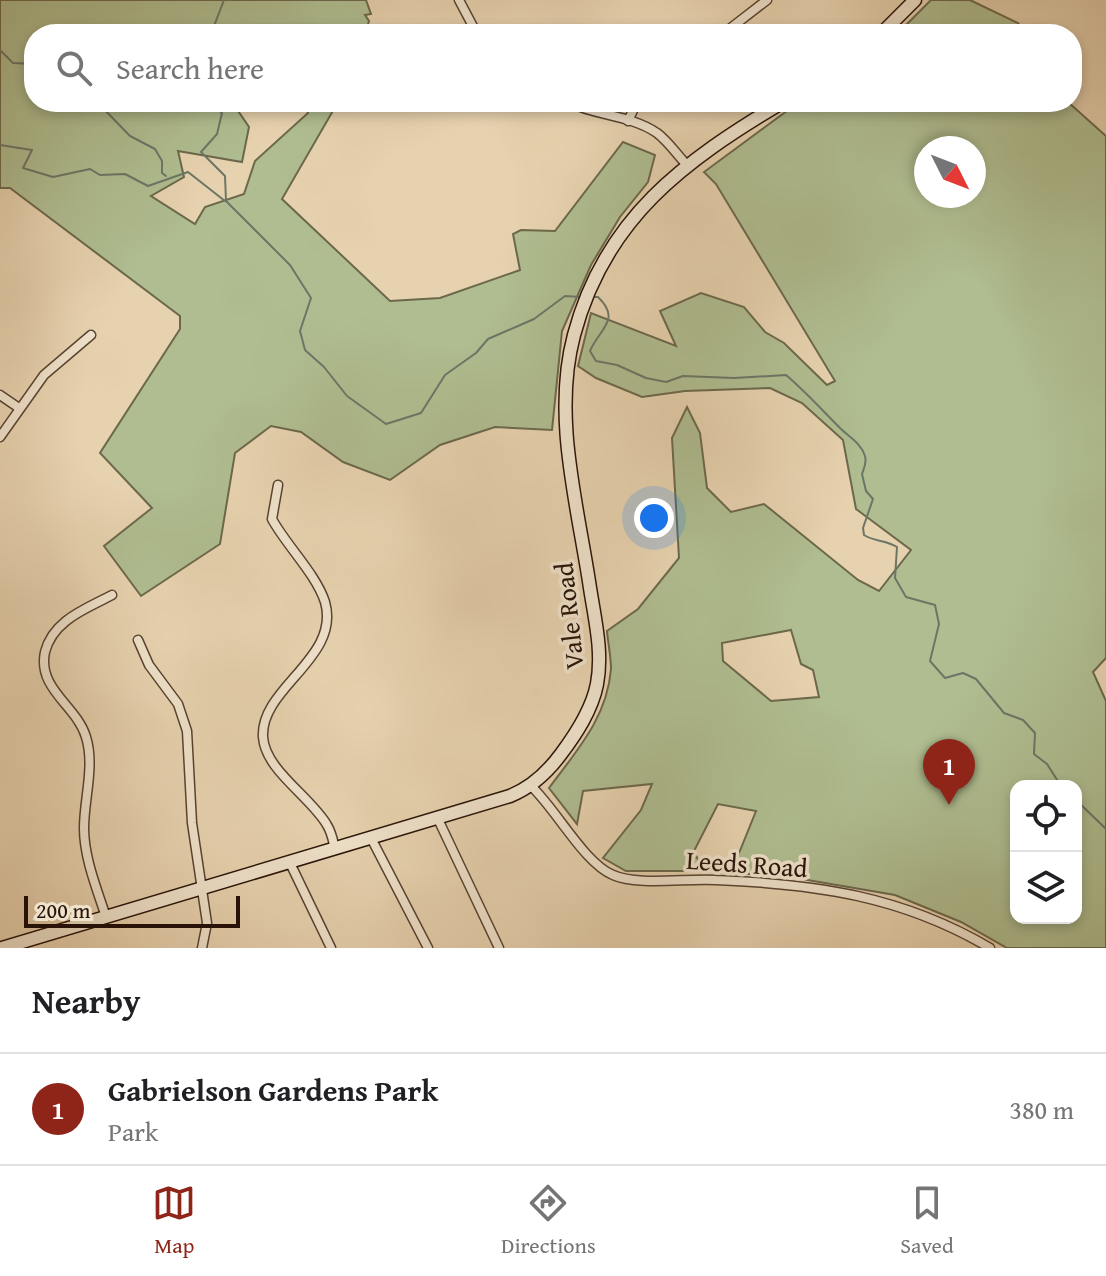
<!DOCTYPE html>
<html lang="en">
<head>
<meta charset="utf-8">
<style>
	:root { --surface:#fff; --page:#f6f6f6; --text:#202124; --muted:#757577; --line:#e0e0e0; --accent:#8f2418 }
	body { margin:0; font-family:"Gentium Book Plus",serif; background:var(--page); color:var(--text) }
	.controls { position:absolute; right:24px; bottom:24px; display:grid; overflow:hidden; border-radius:16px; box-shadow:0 4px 12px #0003 }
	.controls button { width:72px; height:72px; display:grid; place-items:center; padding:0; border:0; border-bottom:2px solid var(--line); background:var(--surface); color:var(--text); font:40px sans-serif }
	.compass { position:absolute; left:914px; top:136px; width:72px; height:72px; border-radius:50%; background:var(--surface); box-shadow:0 4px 12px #0003; rotate:132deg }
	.scale { position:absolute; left:24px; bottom:20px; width:216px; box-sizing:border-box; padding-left:8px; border:4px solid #291309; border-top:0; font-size:22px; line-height:28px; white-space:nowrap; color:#291309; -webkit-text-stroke:6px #efe2cb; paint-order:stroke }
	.you { position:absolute; left:654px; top:518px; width:28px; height:28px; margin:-20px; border:6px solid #fff; border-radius:50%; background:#1a73e8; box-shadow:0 0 0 12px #1a73e833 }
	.badge { display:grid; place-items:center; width:52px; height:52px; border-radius:50%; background:var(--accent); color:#fff; font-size:26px; font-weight:700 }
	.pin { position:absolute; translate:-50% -66px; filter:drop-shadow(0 2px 4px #0008) }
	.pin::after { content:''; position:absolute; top:42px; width:28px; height:24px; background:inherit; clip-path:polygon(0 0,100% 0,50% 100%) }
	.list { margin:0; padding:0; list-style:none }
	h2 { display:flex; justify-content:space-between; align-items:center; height:104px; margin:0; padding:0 32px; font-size:34px }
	h2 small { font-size:26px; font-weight:400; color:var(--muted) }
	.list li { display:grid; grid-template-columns:52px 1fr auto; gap:24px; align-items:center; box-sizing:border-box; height:112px; padding:0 32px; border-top:2px solid var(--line) }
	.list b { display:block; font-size:30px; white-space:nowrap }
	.list p { margin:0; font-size:26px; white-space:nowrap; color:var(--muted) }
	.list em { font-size:26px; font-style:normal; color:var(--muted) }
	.icon { flex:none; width:44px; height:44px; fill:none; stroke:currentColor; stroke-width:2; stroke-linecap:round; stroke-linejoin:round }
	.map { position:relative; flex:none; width:1106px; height:948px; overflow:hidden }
	.search { position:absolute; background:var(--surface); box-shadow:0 4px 12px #0003; left:24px; right:24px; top:24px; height:88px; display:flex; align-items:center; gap:20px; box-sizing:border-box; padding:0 28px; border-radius:32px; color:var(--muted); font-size:30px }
	.sheet { height:216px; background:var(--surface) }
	nav { display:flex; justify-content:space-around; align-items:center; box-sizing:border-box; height:112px; border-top:2px solid var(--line); background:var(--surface); font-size:22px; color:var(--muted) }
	nav a { display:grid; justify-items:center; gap:4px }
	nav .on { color:var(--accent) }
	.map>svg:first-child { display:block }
	.green { fill:#afbd90; stroke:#6c684c; stroke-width:2; fill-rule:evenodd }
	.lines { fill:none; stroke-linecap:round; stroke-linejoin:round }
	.stream { stroke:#6c7667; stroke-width:2 }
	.minor-casing { stroke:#584332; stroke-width:11 }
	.secondary-casing { stroke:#291309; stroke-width:15 }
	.minor { stroke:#efe2cb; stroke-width:8 }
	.secondary { stroke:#efe2cb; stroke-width:12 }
	.labels { text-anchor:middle; stroke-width:7; stroke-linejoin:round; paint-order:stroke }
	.street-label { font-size:26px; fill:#291309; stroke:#efe2cb }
</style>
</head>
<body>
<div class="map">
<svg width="1106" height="948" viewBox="0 0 1106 948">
	<rect width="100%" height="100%" fill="#e7d2af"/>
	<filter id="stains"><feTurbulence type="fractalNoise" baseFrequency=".0025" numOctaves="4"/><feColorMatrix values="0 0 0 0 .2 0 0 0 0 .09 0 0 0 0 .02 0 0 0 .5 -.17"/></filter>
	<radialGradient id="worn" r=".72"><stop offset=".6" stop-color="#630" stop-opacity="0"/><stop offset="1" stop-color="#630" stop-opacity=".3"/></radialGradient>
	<g class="green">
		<path d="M 0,0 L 366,0 L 371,14 L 365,15 L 369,21 L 365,34 L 34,34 L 34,102 L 232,102 L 249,127 L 242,162 L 178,151 L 184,177 L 151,196 L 195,224 L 205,207 L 244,194 L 255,161 L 308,113 L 305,102 L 338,102 L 282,199 L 390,301 L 440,298 L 520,270 L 513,234 L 521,230 L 555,231 L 623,142 L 655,155 L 648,182 L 620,217 L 591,265 L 562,331 L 552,430 L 495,427 L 440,445 L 390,480 L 343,462 L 301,432 L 271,426 L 235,453 L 220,544 L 141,596 L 104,546 L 152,508 L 100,453 L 180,329 L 180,316 L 10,188 L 0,188 Z"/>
		<path d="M 931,0 L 970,0 L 1018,23 L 1026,34 L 897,34 Z"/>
		<path d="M 799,102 L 1068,102 L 1106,136 L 1106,658 L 1093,672 L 1106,701 L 1106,948 L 1007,948 L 961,922 L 895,895 L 784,876 L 731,873 L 756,811 L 718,804 L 694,851 L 703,871 L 626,871 L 603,858 L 641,810 L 652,784 L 583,791 L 577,824 L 549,788 C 577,750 607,718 611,669 C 611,657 608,643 607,631 L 638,609 L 679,558 L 672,438 L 687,407 L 700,433 L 707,488 L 731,512 L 764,504 L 858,580 L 879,591 L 911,550 L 856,509 L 843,440 L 802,403 L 770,388 L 685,391 L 642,397 L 596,378 L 578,366 L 591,313 L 676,346 L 660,311 L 701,293 L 744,307 L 765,332 L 784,343 L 827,385 L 835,381 L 716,184 L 704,172 ZM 926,148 L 974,148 L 974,196 L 926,196 ZM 791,630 L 801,664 L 813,670 L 819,697 L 771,701 L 723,661 L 722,643 ZM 1016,786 L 1076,786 L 1076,918 L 1016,918 Z"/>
	</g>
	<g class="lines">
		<g class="stream">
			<path d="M 211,34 L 224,0"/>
			<path d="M 0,50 L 13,63 L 34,64"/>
			<path d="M 97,102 L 130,136 L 155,149 L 162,161 L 162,173 L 166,176"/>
			<path d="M 209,102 L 222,113 L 217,134 L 201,152 L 225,176 L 226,201 L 290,265 L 311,298 L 300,331 L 305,350 L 324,367 L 347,396 L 386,424 L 421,413 L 445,375 L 476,353 L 488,339 L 534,319 L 565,296 L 581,297"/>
			<path d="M 0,145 L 32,150 L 23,168 L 53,177 L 90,169 L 100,175 L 125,174 L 148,186 L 188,172 L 225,201"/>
			<path d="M 592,297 L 598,297 C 622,320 599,329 590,351 L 596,361 L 617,365 L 646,378 L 666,382 L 683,376 L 734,378 L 786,375 C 806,392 822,410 840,428 C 849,437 861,443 865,456 C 867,463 864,468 862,474 L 866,491 L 873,499 L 863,528 L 864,535 C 875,542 886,540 897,547 L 895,578 L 906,597 L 935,605 L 939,624 L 930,661 L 945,678 L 963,673 L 976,679 L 1004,713 L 1023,720 L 1035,733 L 1034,754 L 1047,764 L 1061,786"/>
			<path d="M 1076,800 L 1106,829"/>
		</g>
		<g class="minor-casing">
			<g id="minor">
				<path d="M 459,0 L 477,34"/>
				<path d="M 723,34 L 767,0"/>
				<path d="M 568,102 C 596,116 631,115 657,133 C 669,142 677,155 688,166"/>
				<path d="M 628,121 L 637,102"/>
				<path d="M 0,395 L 19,408"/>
				<path d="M 0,437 L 44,375 L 91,335"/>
				<path d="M 278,485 L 272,519 C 286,545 316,574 325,602 C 341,658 260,688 263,737 C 265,770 311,797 327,825 C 332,833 333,841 335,849"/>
				<path d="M 138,640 L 149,665 L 178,704 L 187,731 L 192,823 L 207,923 L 202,948"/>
				<path d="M 531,786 C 556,809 584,863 613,875 C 637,886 687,878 716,880 C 816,884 902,896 990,948"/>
				<path d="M 437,817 L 499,948"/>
				<path d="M 371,838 L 428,948"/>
				<path d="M 290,863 L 331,948"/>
				<path d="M 106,917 C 97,889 84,858 84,828 C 84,799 95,766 86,737 C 77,706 37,689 45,652 C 53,620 86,609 112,595"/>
			</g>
		</g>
		<g class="secondary-casing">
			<g id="secondary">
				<path d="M 881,34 L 915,0"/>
				<path d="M 2,948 L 510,796 C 532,787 547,773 561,754 C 576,734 592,710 597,684 C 603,652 595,620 590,588 C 578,506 552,417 574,335 C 605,218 684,161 783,102"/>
			</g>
		</g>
		<use href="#minor" class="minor"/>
		<use href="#secondary" class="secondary"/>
	</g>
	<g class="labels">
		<g class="street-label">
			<text transform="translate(569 616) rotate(-96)" y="9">Vale Road</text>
			<text transform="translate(747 864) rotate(4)" y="9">Leeds Road</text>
		</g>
	</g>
	<rect width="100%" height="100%" filter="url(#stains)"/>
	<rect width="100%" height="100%" fill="url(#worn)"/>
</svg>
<div class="controls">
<button><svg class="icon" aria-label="locate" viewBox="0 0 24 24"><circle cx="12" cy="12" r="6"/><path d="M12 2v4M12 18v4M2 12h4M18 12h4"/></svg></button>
<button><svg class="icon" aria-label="layers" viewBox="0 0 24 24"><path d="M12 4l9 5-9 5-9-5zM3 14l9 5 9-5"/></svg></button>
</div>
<svg class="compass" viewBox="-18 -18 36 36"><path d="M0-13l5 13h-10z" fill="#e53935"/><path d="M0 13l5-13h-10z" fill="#757577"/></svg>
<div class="scale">200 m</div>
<div class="you"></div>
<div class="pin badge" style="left:949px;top:805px">1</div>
<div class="search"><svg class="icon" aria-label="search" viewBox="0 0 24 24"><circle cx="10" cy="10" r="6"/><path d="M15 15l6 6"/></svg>Search here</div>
</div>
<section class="sheet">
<h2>Nearby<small></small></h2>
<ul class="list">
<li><span class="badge">1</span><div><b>Gabrielson Gardens Park</b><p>Park</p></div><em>380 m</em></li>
</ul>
</section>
<nav>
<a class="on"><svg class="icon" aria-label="map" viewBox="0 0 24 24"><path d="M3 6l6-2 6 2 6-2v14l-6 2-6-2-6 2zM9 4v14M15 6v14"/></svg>Map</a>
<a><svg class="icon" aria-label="directions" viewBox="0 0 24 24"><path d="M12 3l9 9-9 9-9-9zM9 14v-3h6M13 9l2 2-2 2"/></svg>Directions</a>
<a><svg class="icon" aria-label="saved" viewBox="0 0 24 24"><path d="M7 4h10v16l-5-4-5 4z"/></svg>Saved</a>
</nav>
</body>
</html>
